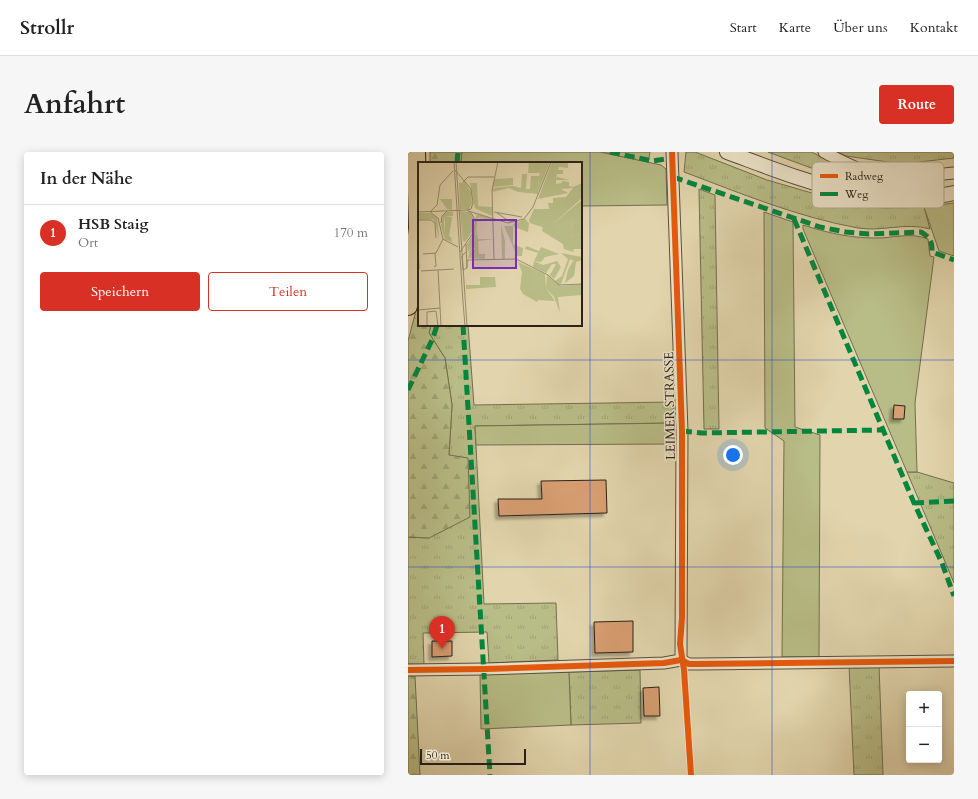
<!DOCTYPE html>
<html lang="de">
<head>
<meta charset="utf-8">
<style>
	:root { --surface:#fff; --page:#f6f6f6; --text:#222; --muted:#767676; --line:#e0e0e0; --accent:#d93025 }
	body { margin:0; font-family:Cardo,serif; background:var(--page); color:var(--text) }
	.controls { position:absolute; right:12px; bottom:12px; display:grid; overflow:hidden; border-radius:4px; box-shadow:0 2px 10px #0003 }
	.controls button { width:36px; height:36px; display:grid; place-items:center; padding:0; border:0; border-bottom:1px solid var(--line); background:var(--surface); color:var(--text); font:20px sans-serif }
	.scale { position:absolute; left:12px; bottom:10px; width:106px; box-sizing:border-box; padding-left:4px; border:2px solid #2b221a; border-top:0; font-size:11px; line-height:14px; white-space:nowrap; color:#2b221a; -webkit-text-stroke:3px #ece4ca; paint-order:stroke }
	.you { position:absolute; left:325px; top:303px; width:14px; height:14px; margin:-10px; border:3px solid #fff; border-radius:50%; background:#1a73e8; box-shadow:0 0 0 6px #1a73e833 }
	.badge { display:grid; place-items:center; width:26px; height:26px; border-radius:50%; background:var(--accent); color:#fff; font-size:13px; font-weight:700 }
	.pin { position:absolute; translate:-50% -33px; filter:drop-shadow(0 1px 2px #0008) }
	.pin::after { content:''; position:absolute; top:21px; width:14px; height:12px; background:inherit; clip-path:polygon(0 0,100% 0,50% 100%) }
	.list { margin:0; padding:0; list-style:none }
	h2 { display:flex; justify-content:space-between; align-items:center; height:52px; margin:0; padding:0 16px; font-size:17px }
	h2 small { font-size:13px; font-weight:400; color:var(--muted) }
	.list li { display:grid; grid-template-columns:26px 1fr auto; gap:12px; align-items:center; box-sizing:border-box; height:56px; padding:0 16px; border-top:1px solid var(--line) }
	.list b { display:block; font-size:15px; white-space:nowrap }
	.list p { margin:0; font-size:13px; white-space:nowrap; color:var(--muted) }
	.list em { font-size:13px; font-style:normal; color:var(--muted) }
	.actions { display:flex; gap:8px; padding:12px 16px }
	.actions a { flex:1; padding:9px 0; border:1px solid var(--accent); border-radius:4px; text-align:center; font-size:14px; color:var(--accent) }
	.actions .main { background:var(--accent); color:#fff }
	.map { position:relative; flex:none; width:546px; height:623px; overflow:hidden; border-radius:4px }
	header { display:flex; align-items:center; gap:24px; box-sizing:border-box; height:56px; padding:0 20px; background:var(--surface); border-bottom:1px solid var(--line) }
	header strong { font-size:19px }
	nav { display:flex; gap:22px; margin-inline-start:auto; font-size:14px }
	.intro { display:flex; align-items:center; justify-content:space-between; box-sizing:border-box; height:96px; padding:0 24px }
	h1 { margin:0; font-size:28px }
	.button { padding:10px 18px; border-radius:4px; background:var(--accent); color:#fff; font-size:14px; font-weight:700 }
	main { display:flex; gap:24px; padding:0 24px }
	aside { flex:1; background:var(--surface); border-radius:4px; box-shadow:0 2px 10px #0003 }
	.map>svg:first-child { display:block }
	.grass { fill:url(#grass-tufts); stroke:#726f50 }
	.forest { fill:url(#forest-firs); stroke:#726f50 }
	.garden { fill:#b8bc86; stroke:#726f50 }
	.building { fill:#d79e71; stroke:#2b221a; filter:url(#shadow) }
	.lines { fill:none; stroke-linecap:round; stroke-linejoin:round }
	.minor-casing { stroke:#594f3f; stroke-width:13 }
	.tertiary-casing { stroke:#594f3f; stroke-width:16 }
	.primary-casing { stroke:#2b221a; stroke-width:20 }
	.minor { stroke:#ece4ca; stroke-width:11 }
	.tertiary { stroke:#ece4ca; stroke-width:14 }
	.primary { stroke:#e2d5ad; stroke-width:18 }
	.quiet { stroke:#00873e; stroke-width:5; stroke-dasharray:10 5; stroke-linecap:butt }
	.cycleway-casing { stroke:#ece4ca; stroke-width:8 }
	.cycleway { stroke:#e8590c; stroke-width:6 }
	.grid { fill:none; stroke:#1d4ed8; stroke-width:1; stroke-opacity:0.55 }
	.labels { text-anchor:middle; stroke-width:3; stroke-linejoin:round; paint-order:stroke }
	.street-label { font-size:13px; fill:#2b221a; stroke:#ece4ca }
	.inset-road { fill:none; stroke:#998d72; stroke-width:1 }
	.view { fill:#7b2cbf; fill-opacity:0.15; stroke:#7b2cbf; stroke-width:2 }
	.inset-edge { fill:none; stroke:#2b221a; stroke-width:2 }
	.key { fill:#ece4ca; stroke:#b2aa95; stroke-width:1 }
	.key-label { font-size:11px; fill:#2b221a }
</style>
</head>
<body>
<header>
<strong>Strollr</strong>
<nav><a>Start</a><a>Karte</a><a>Über uns</a><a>Kontakt</a></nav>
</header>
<div class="intro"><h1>Anfahrt</h1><a class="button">Route</a></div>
<main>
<aside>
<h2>In der Nähe<small></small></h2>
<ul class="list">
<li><span class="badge">1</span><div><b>HSB Staig</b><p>Ort</p></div><em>170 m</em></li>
</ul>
<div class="actions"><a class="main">Speichern</a><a>Teilen</a></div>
</aside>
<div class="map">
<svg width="546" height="623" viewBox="0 0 546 623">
	<defs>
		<pattern id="grass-tufts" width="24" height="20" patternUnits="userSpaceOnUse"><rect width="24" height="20" fill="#b8bc86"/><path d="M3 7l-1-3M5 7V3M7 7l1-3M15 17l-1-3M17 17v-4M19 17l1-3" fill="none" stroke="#9ea173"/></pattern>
		<pattern id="forest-firs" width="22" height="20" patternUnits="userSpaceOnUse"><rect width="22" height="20" fill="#b8bc86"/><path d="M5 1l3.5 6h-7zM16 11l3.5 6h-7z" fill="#9ea173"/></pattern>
		<filter id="shadow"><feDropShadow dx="-3.5" dy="3.5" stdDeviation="1" flood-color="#0004"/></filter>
	</defs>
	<rect width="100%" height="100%" fill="#e2d5ad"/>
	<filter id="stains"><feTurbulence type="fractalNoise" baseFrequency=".005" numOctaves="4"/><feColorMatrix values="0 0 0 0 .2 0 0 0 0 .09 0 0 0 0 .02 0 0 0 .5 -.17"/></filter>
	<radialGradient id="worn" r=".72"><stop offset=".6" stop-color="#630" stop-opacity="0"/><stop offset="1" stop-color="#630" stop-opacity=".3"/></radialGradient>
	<g class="grass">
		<path d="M 278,0 L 287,0 L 359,28 L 442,52 L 477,56 L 516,55 L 522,77 C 497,70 474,80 450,76 C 389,65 332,41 276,20 Z"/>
		<path d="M 360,0 L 404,0 L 454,28 L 414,20 Z"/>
		<path d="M 430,0 L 546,0 L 546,6 L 494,12 L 438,4 Z"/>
		<path d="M 291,37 L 307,43 L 311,277 L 296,277 Z"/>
		<path d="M 23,173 L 60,173 L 66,253 L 265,250 L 266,271 L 67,274 L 76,452 L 148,451 L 150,508 L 81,511 L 79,480 L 15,481 L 16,513 L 0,512 L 0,385 L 21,386 L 41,303 L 44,253 L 37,206 L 21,181 Z"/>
		<path d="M 499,320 L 509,320 L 546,331 L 546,431 Z"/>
		<path d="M 441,513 L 471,513 L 475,623 L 446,623 Z"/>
		<path d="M 232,518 L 233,571 L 163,573 L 161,520 Z"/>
	</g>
	<g class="forest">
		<path d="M 22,0 L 54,0 L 53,11 L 22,11 Z"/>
		<path d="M 192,0 L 242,0 L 240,11 Z"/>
		<path d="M 11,147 L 11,173 L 23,173 L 21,181 L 37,206 L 44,253 L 41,303 L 60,306 L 62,365 L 21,386 L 0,385 L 0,189 Z"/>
		<path d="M 0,524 L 7,524 L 12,623 L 0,623 Z"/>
	</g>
	<g class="garden">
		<path d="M 54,0 L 192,0 L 253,13 L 258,17 L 259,53 L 173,54 L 173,11 L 53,11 Z"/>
		<path d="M 546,51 L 546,104 L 531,99 L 516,55 Z"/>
		<path d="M 356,60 L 385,70 L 387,275 L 412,283 L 411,505 L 374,505 L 376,289 L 357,276 Z"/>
		<path d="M 395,73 C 420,81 442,86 468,86 C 486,86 503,80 520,87 L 522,104 L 526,105 L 507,251 L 509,320 L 499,320 L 395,77 Z"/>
		<path d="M 266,271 L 266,292 L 68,293 L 67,274 Z"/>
		<path d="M 161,520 L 163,573 L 73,577 L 72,522 Z"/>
	</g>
	<g class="building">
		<path d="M 486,253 L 497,254 L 496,267 L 485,267 Z"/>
		<path d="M 198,328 L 199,361 L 91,364 L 90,347 L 134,347 L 133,329 Z"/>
		<path d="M 225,469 L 225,500 L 187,501 L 186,470 Z"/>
		<path d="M 24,489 L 44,489 L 44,504 L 24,505 Z"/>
		<path d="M 251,535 L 252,564 L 236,564 L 235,536 Z"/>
	</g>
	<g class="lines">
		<g class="minor-casing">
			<g id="minor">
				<path d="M 264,0 L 274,279 L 273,508"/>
				<path d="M 416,0 C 430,7 445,16 461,20 C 489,26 517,24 546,21"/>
				<path d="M 0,518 L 77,517 L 256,511 L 273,508 L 281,512 L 290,512 L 546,509"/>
			</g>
		</g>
		<g class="tertiary-casing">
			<path id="tertiary" d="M 319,0 C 393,27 466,59 546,41"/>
		</g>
		<g class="primary-casing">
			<path id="primary" d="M 0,154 L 10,76 L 8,0"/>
		</g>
		<use href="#minor" class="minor"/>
		<use href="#tertiary" class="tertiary"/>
		<use href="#primary" class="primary"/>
		<g class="quiet">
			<path d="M 202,0 L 245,9 L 264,6"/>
			<path d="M 49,11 L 50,0"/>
			<path d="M 265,25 L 412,75 L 438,80 L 461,82 L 513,80 C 523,86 524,90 524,100 L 546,108"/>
			<path d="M 386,67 L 506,351 L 534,411 L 546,444"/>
			<path d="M 55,173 L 82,623"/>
			<path d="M 0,238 L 25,186 L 29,173"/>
			<path d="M 274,279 L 294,281 L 475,278"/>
			<path d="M 506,351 L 546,349"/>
		</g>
		<g class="cycleway-casing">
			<g id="cycleway">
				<path d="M 264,0 L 274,279 L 274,466 L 272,492 L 276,518 L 283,623"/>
				<path d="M 0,518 L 77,517 L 256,511 L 273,508 L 281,512 L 290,512 L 546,509"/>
			</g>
		</g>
		<use href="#cycleway" class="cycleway"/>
	</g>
	<path class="grid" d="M 182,0 L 182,623M 364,0 L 364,623M 0,208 L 546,208M 0,415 L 546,415"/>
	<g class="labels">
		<g class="street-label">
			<text transform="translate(261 254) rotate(-91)" y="5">LEIMER STRASSE</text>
		</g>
	</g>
	<g transform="translate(10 10)">
		<rect width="164" height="164" fill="#e2d5ad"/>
		<path d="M 95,16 L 95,23 L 75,25 L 76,17 ZM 47,20 L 53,30 L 54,42 L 51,47 L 42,47 L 41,21 ZM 52,21 L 59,21 L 60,44 L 74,45 L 74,54 L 57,46 ZM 164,38 L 164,73 L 152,75 L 155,70 L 154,58 L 146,69 L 145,82 L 124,69 L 125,63 L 136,61 ZM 0,51 L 12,51 L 19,55 L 21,77 L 17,60 L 15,57 L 0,58 ZM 27,54 L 34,55 L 31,75 L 27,73 ZM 58,65 L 60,77 L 76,77 L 60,79 L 61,92 L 67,92 L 67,97 L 50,96 L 52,87 L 57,87 ZM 94,82 L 105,86 L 104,94 L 99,94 ZM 108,84 L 121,89 L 123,85 L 141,92 L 127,95 L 123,100 L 116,99 L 120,91 L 107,87 Z" fill="#b8bc86"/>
		<path d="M 125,0 L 132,0 L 120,30 L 121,14 ZM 42,49 L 51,50 L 55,55 L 54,70 L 47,80 L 45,79 ZM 29,50 L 35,50 L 35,54 L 27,54 L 26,60 L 27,73 L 33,75 L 34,80 L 27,77 L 23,64 L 25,53 ZM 60,52 L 74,56 L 74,58 L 60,56 L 57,72 L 60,86 L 52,87 L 50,91 L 49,82 L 54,74 L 58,54 ZM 129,113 L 143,124 L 164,122 L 164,133 L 140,135 L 142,151 L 136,135 L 128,126 Z" fill="#b8bc86"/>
		<path d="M 111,0 L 125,0 L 124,11 L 110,11 ZM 134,0 L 150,1 L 150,6 L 141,5 L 140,8 L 145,8 L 145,12 L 139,12 L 138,16 L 139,15 L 152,18 L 138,18 L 138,22 L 144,21 L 144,19 L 151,20 L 151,24 L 155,25 L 164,21 L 164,36 L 136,61 L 124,65 L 112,61 L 111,58 L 116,47 L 131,47 L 130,41 L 135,41 L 135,36 L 148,35 L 155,26 L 143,27 L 150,31 L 120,37 ZM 104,12 L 109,12 L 108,27 L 112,27 L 113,14 L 121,14 L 120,32 L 100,30 L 91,26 L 74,30 L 75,26 L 95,24 L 103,26 ZM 22,37 L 34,37 L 34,48 L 29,47 ZM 107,57 L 111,61 L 110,70 L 96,65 L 95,62 ZM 154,58 L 155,69 L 162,69 L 152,75 L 164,73 L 164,87 L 155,87 L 156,90 L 146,87 L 145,82 L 144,62 ZM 83,62 L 87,79 L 87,97 L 84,97 ZM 86,64 L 95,64 L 95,82 L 94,82 ZM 143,91 L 164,95 L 164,98 L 158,100 L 156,114 L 147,121 L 150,108 L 155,99 L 158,100 L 152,97 L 143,122 L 140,122 L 137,119 L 144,114 L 150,97 ZM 116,99 L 125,103 L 139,99 L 143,105 L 136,117 L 132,113 L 138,102 L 134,102 L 128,111 L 115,105 ZM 100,100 L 127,112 L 128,126 L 137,139 L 120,138 L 119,140 L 105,132 L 102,127 L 104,110 ZM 62,115 L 77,115 L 78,125 L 48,127 L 48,123 L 62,123 Z" fill="#b8bc86"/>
		<path class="inset-road" d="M 36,0 L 45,140M 38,0 L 49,164M 37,8 L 53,27 L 55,41 L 53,47 L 49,48M 45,20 L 50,15 L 76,15M 13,49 L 19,43 L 22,23 L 35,9M 50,49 L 90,61 L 106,57 L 115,45 L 133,0M 0,50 L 49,48 L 53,51 L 56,56 L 55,71 L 42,90M 12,50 L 20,56 L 25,77 L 40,85M 76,50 L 104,55M 79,51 L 91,59 L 100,59M 0,58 L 13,58 L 17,61 L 18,76M 23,61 L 24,54 L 29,49M 0,79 L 1,107M 48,82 L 49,106M 5,92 L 18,91 L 25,77M 76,97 L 74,28 L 80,0M 49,98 L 98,97 L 130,113 L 141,123 L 164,122M 16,105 L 18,104 L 17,91M 20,108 L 23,164M 45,108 L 44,94 L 48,90M 45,108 L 49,106 L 49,98M 3,109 L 36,107M 45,140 L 47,164M 0,148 L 22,146M 9,164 L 9,150 L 18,149 L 20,164"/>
		<path class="view" d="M 55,58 L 98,58 L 98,106 L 55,106 Z"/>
		<rect width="164" height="164" class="inset-edge"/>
	</g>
	<rect x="404" y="10" width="132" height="46" rx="6" class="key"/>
	<rect x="412" y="22" width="18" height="4" fill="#e8590c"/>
	<rect x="412" y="40" width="18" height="4" fill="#00873e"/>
	<g class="key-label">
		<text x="437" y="28">Radweg</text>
		<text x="437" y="46">Weg</text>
	</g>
	<rect width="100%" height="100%" filter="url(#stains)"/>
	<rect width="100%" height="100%" fill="url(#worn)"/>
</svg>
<div class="controls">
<button>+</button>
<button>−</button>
</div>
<div class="scale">50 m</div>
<div class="you"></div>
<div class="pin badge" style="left:34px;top:497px">1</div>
</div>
</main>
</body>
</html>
